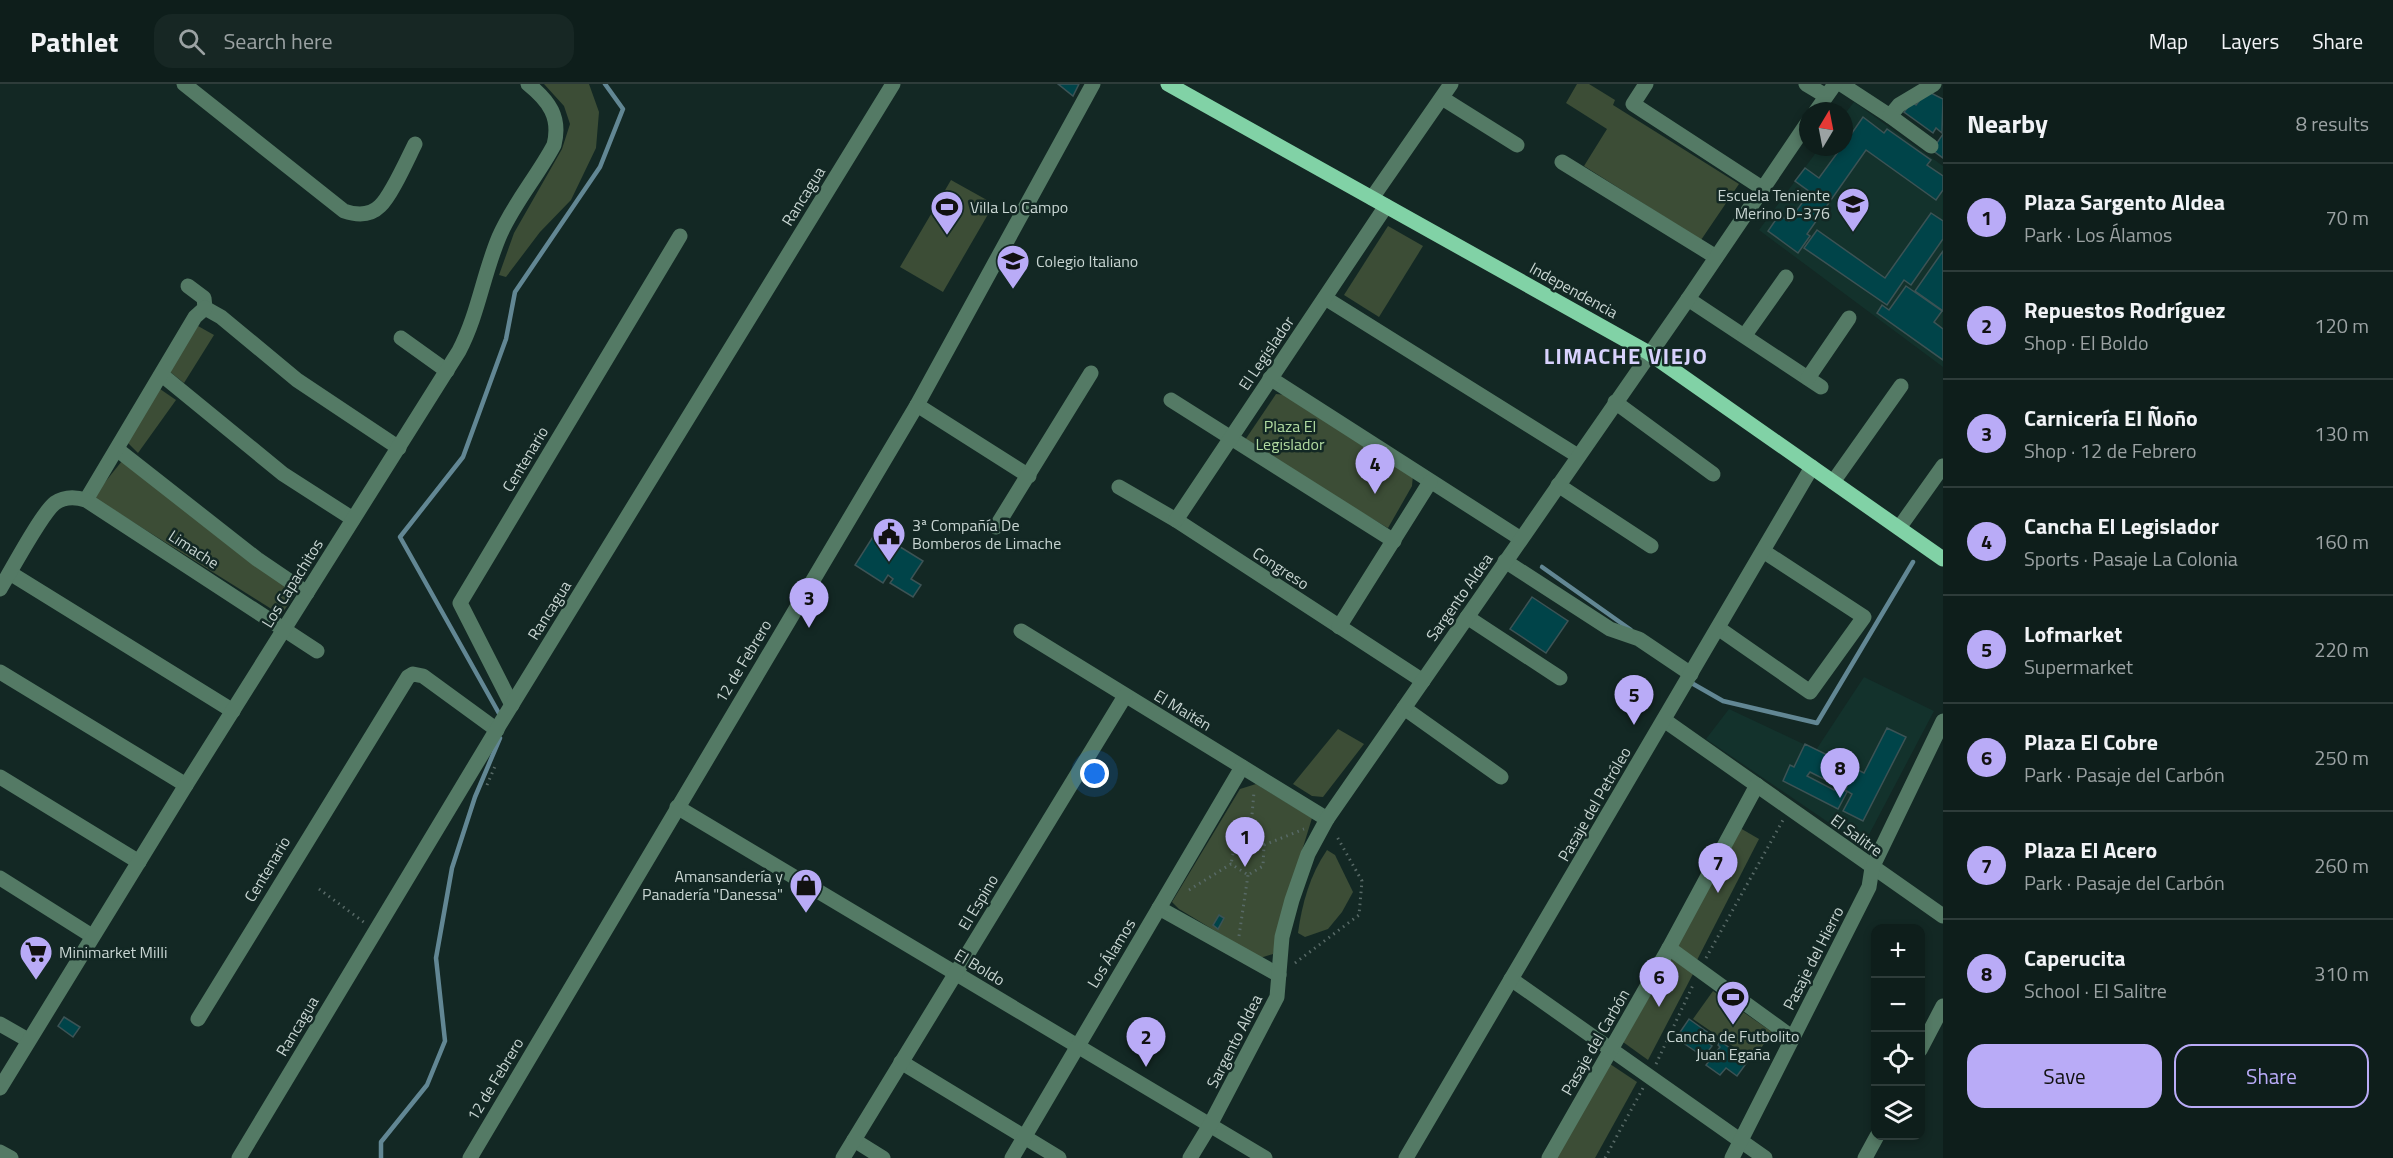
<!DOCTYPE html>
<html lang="en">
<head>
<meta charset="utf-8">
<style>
	:root { --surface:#0e1e1b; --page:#172724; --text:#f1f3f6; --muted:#9ba2a3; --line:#2e3c3a; --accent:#b9abf7 }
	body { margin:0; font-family:"Titillium Web",sans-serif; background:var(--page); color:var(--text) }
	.controls { position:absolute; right:18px; bottom:18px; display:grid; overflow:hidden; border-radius:12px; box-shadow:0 3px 9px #0003 }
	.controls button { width:54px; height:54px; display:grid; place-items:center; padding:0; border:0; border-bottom:2px solid var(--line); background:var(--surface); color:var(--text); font:30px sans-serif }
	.compass { position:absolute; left:1799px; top:18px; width:54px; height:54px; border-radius:50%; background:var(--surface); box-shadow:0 3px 9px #0003; rotate:10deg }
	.you { position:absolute; left:1095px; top:690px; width:21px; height:21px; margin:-15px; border:4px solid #fff; border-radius:50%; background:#1a73e8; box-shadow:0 0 0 9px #1a73e833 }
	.badge { display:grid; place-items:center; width:39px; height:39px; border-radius:50%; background:var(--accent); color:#111; font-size:20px; font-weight:700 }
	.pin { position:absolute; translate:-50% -50px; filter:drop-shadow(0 2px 3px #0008) }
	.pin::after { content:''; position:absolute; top:32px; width:21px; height:18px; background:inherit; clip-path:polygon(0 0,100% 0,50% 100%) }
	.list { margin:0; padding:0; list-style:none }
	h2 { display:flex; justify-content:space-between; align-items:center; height:78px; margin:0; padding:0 24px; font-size:26px }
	h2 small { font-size:20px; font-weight:400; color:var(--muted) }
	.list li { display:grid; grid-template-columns:39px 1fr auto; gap:18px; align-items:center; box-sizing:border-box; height:108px; padding:0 24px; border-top:2px solid var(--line) }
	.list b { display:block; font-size:22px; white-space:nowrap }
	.list p { margin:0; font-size:20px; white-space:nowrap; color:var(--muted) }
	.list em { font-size:20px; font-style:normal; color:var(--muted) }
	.actions { display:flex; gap:12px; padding:18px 24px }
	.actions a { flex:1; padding:14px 0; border:2px solid var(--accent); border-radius:18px; text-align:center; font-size:21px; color:var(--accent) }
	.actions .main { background:var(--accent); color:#111 }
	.icon { flex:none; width:33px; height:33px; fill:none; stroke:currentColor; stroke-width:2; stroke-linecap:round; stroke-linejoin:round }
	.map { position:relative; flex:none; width:1943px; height:1074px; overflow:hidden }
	header { display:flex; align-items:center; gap:36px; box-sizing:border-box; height:84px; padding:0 30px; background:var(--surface); border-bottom:2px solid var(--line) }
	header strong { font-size:28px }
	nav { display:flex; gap:33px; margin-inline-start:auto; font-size:21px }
	.search { width:420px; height:54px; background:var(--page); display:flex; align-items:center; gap:15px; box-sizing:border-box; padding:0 21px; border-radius:18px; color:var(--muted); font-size:22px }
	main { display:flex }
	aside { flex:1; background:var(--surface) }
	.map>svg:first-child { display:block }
	.built { fill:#13322c }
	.green { fill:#3c4d36 }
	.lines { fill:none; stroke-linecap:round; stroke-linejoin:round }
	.stream { stroke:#628794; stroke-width:4.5 }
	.building { fill:#004449; stroke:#3c5355; stroke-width:1.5; fill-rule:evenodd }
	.path { stroke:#586a67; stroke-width:3; stroke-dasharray:1.5 4.5; stroke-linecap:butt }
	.minor { stroke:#547a65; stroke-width:15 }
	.major { stroke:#81d2a6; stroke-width:15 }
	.labels { text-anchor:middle; stroke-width:5; stroke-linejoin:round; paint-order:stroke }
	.poi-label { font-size:16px; fill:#c8d5d2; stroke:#132824; text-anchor:start }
	.street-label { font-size:16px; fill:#c8d5d2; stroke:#132824 }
	.park-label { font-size:16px; fill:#b1dba1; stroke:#132824 }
	.district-label { font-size:22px; font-weight:bold; letter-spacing:1.5px; fill:#d8d2fd; stroke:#132824 }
</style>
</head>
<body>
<header>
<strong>Pathlet</strong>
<div class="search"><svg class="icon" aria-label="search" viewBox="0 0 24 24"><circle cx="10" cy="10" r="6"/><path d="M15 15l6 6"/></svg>Search here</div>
<nav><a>Map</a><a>Layers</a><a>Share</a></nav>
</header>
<main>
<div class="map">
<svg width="1943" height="1074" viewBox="0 0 1943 1074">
	<rect width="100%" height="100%" fill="#132824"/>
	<g class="built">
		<path d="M 1854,18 L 1943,82 L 1943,283 L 1759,146 L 1820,63 L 1844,63 L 1844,31 Z"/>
		<path d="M 1864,593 L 1934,627 L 1863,762 L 1706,655 L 1729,625 L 1816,666 Z"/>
	</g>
	<g class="green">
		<path d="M 544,0 L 589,0 L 599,28 L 596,64 L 571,116 L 540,148 L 506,193 L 499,191 L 514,149 L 562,65 L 570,40 L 564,22 Z"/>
		<path d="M 1577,0 L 1589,0 L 1615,16 L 1613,21 L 1739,100 L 1701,156 L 1584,82 L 1607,45 L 1566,19 Z"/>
		<path d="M 951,96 L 994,120 L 943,208 L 900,183 Z"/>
		<path d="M 1388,142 L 1423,162 L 1379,233 L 1344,211 Z"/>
		<path d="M 198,242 L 214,251 L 184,299 L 169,287 Z"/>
		<path d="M 160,305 L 176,316 L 138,369 L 127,358 Z"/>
		<path d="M 1276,310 L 1286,311 L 1413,391 L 1412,402 L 1388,444 L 1243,359 Z"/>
		<path d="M 122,377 L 296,509 L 281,531 L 93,413 Z"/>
		<path d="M 1338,645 L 1364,660 L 1323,713 L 1312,712 L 1293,700 Z"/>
		<path d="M 1256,700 L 1312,734 L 1286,819 L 1273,870 L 1260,874 L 1179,825 L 1172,818 L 1240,705 Z"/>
		<path d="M 1740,744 L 1759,755 L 1696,878 L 1676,862 Z"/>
		<path d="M 1327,766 L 1335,771 L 1353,808 L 1342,828 L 1328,845 L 1305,853 L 1298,849 C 1302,819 1310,791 1327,766 Z"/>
		<path d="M 1673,872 L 1694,888 L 1648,976 L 1623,958 Z"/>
		<path d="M 1713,907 L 1772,948 L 1753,976 L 1693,935 Z"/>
		<path d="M 1607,978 L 1637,998 L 1595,1074 L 1553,1074 Z"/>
	</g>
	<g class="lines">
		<g class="stream">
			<path d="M 1542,483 L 1631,546"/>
			<path d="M 1688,597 L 1723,617 L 1817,639 L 1913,478"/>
			<path d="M 501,633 L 400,453 L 463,373 L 506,255 L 515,208 L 600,83 L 623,25 L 605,0"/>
			<path d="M 381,1074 L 381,1058 L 427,1001 L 445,957 L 436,874 L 452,784 L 475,713 L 500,654"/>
		</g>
	</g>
	<g class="building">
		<path d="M 1058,0 L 1079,0 L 1073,12 Z"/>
		<path d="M 1927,7 L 1943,15 L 1942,49 L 1936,44 L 1933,49 L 1904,28 L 1912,18 L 1916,21 Z"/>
		<path d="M 1863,33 L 1884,49 L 1887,45 L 1931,76 L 1927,81 L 1943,92 L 1943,106 L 1936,116 L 1866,66 L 1807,150 L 1810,152 L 1798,169 L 1768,147 L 1779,131 L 1789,137 L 1810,108 L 1795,97 L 1805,84 L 1819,94 L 1838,68 L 1831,63 L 1844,63 L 1844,48 L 1850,52 Z"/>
		<path d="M 1943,50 L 1943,74 L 1932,66 Z"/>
		<path d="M 1931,129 L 1943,137 L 1943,155 L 1911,201 L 1904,196 L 1887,221 L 1804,164 L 1817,146 L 1885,194 Z"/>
		<path d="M 1943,167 L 1943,227 L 1915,207 Z"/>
		<path d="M 1906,202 L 1942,227 L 1934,238 L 1943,245 L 1943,276 L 1877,229 L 1882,221 L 1889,226 Z"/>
		<path d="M 876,448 L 923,477 L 911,495 L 921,501 L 913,513 L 890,499 L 893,495 L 888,491 L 883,499 L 855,481 Z"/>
		<path d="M 1532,513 L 1568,537 L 1546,569 L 1510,545 Z"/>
		<path d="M 1887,644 L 1906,653 L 1863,737 L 1843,727 L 1852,710 L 1845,706 L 1847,703 L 1844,701 L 1842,705 L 1847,708 L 1838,725 L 1783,697 L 1790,681 L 1794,683 L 1805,660 L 1864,689 ZM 1810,688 L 1836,701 L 1834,706 L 1807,692 Z"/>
		<path d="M 1219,831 L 1224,834 L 1218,845 L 1213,841 Z"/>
		<path d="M 64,933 L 80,943 L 73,953 L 58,942 Z"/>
		<path d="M 1689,935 L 1710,950 L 1706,957 L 1712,962 L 1704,973 L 1676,954 Z"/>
		<path d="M 1720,957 L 1748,977 L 1737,992 L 1726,984 L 1720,991 L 1706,981 L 1720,963 L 1718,961 Z"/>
	</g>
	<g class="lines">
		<g class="path">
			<path d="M 487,701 L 496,680"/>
			<path d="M 1250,754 L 1254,708"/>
			<path d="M 1264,761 L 1304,745"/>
			<path d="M 319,805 L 365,839"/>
			<path d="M 1189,806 L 1231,780 L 1248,791 L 1263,782 L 1264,761 L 1250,754 L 1235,760 L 1231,780"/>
			<path d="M 1239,852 L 1248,791"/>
			<path d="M 1706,874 L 1783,736"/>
			<path d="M 1295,879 L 1359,831 L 1362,797 L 1336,751"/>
			<path d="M 1656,980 L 1694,899"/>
			<path d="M 1605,1074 L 1643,1004"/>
		</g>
		<g class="minor">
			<path d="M 184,0 L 344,127 C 356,131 370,132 380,122 C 391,112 407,76 415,60"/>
			<path d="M 1646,0 L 1633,20 L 1762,104"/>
			<path d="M 1806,0 L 1826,12"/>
			<path d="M 1841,0 L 1890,32 L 1899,21 L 1934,0"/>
			<path d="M 1442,14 L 1517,61"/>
			<path d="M 1816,27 L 1835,0"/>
			<path d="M 1890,32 L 1931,62"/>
			<path d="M 1562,78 L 1716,173"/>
			<path d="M 1372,114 L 1451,0"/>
			<path d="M 188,202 L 204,214 L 205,224"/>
			<path d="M 1325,214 L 1578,372"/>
			<path d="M 1688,215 L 1821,303"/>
			<path d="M 205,224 L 221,233 L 297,296 L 399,364"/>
			<path d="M 1745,251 L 1786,193"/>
			<path d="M 401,254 L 447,287"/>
			<path d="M 162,291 L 283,390 L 353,435"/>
			<path d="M 1270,294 L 1521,455"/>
			<path d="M 1808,294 L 1849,234"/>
			<path d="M 1171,316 L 1394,457"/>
			<path d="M 1615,318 L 1713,390"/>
			<path d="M 917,321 L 1029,392"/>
			<path d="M 118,366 L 257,475 L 307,509"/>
			<path d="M 1833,398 L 1901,302"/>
			<path d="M 1558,401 L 1651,462"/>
			<path d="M 1119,403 L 1176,436 L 1423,597"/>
			<path d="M 86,416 L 195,233 L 205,224"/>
			<path d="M 1176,436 L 1386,122"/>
			<path d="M 996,443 L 1091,289"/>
			<path d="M 1899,444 L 1943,382"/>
			<path d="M 1505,477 L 1610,545 L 1639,555 L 1691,590"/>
			<path d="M 10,489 L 233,627"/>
			<path d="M 0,505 C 11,487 41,430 55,419 C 65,412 76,413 86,416 L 317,567"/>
			<path d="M 1467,533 L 1560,594"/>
			<path d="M 1339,543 L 1430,398"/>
			<path d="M 1718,544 L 1810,608 L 1864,533 L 1763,467"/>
			<path d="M 1021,547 L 1327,735"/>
			<path d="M 0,588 L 186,701"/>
			<path d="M 512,621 L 460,519 L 680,152"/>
			<path d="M 1404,624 L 1501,693"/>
			<path d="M 1664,636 L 1943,832"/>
			<path d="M 0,693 L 139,778"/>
			<path d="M 677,723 L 1265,1074"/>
			<path d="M 0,794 L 92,852"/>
			<path d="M 1159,824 L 1279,891"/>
			<path d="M 1669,864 L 1793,954"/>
			<path d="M 1511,895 L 1765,1074"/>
			<path d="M 198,935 L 408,593 L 413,590 L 423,592 L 497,646"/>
			<path d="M 0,940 L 28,956"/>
			<path d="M 1920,966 L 1943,922"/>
			<path d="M 901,978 L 1059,1074"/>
			<path d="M 0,1004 L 186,701 L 459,267 C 478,231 483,191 499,153 C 513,120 537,93 554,61 C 561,33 549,17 528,0"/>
			<path d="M 854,1056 L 883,1074"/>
			<path d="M 0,1068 L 11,1074"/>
			<path d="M 239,1074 L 500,640 L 893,0"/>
			<path d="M 470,1074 L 917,321 L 1093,0"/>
			<path d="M 843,1074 L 1125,612"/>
			<path d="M 1012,1074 L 1242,683"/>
			<path d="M 1190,1074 L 1210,1041 L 1277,913 L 1282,853 L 1292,816 L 1308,770 L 1327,735 L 1688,215 L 1808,38"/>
			<path d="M 1406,1074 L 1812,383"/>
			<path d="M 1549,1074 L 1669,864 L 1757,701"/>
			<path d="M 1732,1074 L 1869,803 L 1872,784 L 1943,637"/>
			<path d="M 1865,1074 L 1877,1052"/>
		</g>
		<path class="major" d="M 1168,0 L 1649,269 L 1943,475"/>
	</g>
	<defs>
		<g id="school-pin" transform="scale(1.725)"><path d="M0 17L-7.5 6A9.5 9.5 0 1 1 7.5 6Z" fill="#b9abf7" stroke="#132824"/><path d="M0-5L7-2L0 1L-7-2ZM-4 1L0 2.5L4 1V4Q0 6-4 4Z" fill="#111"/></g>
		<g id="stadium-pin" transform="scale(1.725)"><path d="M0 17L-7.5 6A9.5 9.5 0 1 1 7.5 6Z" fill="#b9abf7" stroke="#132824"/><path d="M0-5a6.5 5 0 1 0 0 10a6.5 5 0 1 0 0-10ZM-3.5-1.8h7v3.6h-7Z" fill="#111"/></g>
		<g id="civic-pin" transform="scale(1.725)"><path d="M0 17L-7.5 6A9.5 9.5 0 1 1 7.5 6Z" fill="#b9abf7" stroke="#132824"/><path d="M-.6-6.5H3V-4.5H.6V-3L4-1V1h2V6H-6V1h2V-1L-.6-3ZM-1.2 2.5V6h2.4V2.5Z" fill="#111"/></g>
		<g id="shop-pin" transform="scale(1.725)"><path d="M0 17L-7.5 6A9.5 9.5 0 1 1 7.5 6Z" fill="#b9abf7" stroke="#132824"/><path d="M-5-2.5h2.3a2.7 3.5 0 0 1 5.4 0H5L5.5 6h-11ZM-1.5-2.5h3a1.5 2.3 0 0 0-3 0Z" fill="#111"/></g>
		<g id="supermarket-pin" transform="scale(1.725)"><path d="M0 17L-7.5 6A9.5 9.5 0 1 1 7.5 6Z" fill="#b9abf7" stroke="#132824"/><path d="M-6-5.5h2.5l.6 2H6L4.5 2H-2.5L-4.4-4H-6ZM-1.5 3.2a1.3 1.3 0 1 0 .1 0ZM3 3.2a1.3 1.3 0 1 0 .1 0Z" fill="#111"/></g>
	</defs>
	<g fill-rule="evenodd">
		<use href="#school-pin" x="1853" y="120"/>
		<use href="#stadium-pin" x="947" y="123"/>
		<use href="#school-pin" x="1013" y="177"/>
		<use href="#civic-pin" x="889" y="450"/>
		<use href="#shop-pin" x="806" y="801"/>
		<use href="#supermarket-pin" x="36" y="868"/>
		<use href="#stadium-pin" x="1733" y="913"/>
	</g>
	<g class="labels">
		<g class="poi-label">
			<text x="1830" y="117" text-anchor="end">Escuela Teniente<tspan x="1830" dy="18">Merino D-376</tspan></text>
			<text x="970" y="129">Villa Lo Campo</text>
			<text x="1036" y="183">Colegio Italiano</text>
			<text x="912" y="447">3ª Compañía De<tspan x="912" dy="18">Bomberos de Limache</tspan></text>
			<text x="783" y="798" text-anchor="end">Amansandería y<tspan x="783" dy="18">Panadería "Danessa"</tspan></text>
			<text x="59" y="874">Minimarket Milli</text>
			<text x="1733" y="958" text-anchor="middle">Cancha de Futbolito<tspan x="1733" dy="18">Juan Egaña</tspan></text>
		</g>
		<g class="street-label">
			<text transform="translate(803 112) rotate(-58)" y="6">Rancagua</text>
			<text transform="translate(1574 206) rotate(29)" y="6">Independencia</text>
			<text transform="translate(1266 269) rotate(-56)" y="6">El Legislador</text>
			<text transform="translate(525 375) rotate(-59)" y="6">Centenario</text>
			<text transform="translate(194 465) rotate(33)" y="6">Limache</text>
			<text transform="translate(1281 484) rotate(33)" y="6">Congreso</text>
			<text transform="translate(292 499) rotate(-58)" y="6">Los Capachitos</text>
			<text transform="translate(1459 513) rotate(-55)" y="6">Sargento Aldea</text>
			<text transform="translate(549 526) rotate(-58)" y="6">Rancagua</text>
			<text transform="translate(743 577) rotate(-59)" y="6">12 de Febrero</text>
			<text transform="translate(1183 626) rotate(31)" y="6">El Maitén</text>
			<text transform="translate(1594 720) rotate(-60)" y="6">Pasaje del Petróleo</text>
			<text transform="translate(1857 751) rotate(36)" y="6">El Salitre</text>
			<text transform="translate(267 785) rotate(-59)" y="6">Centenario</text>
			<text transform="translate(978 818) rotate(-59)" y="6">El Espino</text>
			<text transform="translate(1111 869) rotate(-59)" y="6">Los Álamos</text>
			<text transform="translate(1813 874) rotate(-63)" y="6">Pasaje del Hierro</text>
			<text transform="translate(980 883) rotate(31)" y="6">El Boldo</text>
			<text transform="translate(297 942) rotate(-59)" y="6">Rancagua</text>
			<text transform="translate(1234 957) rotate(-63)" y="6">Sargento Aldea</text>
			<text transform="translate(1595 958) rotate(-60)" y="6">Pasaje del Carbón</text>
			<text transform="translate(495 995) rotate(-59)" y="6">12 de Febrero</text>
		</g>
		<g class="park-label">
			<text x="1290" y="348">Plaza El<tspan x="1290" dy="18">Legislador</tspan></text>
		</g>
		<g class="district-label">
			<text x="1626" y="280">LIMACHE VIEJO</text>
		</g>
	</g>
</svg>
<div class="controls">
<button>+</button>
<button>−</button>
<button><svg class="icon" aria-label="locate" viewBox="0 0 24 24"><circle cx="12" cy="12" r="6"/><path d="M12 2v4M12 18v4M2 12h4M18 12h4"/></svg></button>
<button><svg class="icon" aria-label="layers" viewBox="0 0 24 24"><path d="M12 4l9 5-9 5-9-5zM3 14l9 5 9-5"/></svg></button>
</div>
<svg class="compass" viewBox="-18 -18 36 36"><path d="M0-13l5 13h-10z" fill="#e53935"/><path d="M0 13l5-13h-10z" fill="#9ba2a3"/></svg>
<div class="you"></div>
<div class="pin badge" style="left:1245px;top:783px">1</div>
<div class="pin badge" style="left:1146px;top:983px">2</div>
<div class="pin badge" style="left:809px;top:544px">3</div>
<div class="pin badge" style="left:1375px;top:410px">4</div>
<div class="pin badge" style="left:1634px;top:641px">5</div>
<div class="pin badge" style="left:1659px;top:923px">6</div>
<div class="pin badge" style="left:1718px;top:809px">7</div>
<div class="pin badge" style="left:1840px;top:714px">8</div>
</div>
<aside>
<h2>Nearby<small>8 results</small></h2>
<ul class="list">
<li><span class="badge">1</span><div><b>Plaza Sargento Aldea</b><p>Park · Los Álamos</p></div><em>70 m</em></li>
<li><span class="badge">2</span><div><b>Repuestos Rodríguez</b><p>Shop · El Boldo</p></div><em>120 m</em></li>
<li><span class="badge">3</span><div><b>Carnicería El Ñoño</b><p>Shop · 12 de Febrero</p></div><em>130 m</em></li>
<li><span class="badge">4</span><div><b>Cancha El Legislador</b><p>Sports · Pasaje La Colonia</p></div><em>160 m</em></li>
<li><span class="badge">5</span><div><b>Lofmarket</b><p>Supermarket</p></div><em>220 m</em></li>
<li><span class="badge">6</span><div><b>Plaza El Cobre</b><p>Park · Pasaje del Carbón</p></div><em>250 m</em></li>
<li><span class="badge">7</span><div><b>Plaza El Acero</b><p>Park · Pasaje del Carbón</p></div><em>260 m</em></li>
<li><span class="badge">8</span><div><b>Caperucita</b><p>School · El Salitre</p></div><em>310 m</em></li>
</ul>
<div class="actions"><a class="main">Save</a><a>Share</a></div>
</aside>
</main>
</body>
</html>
